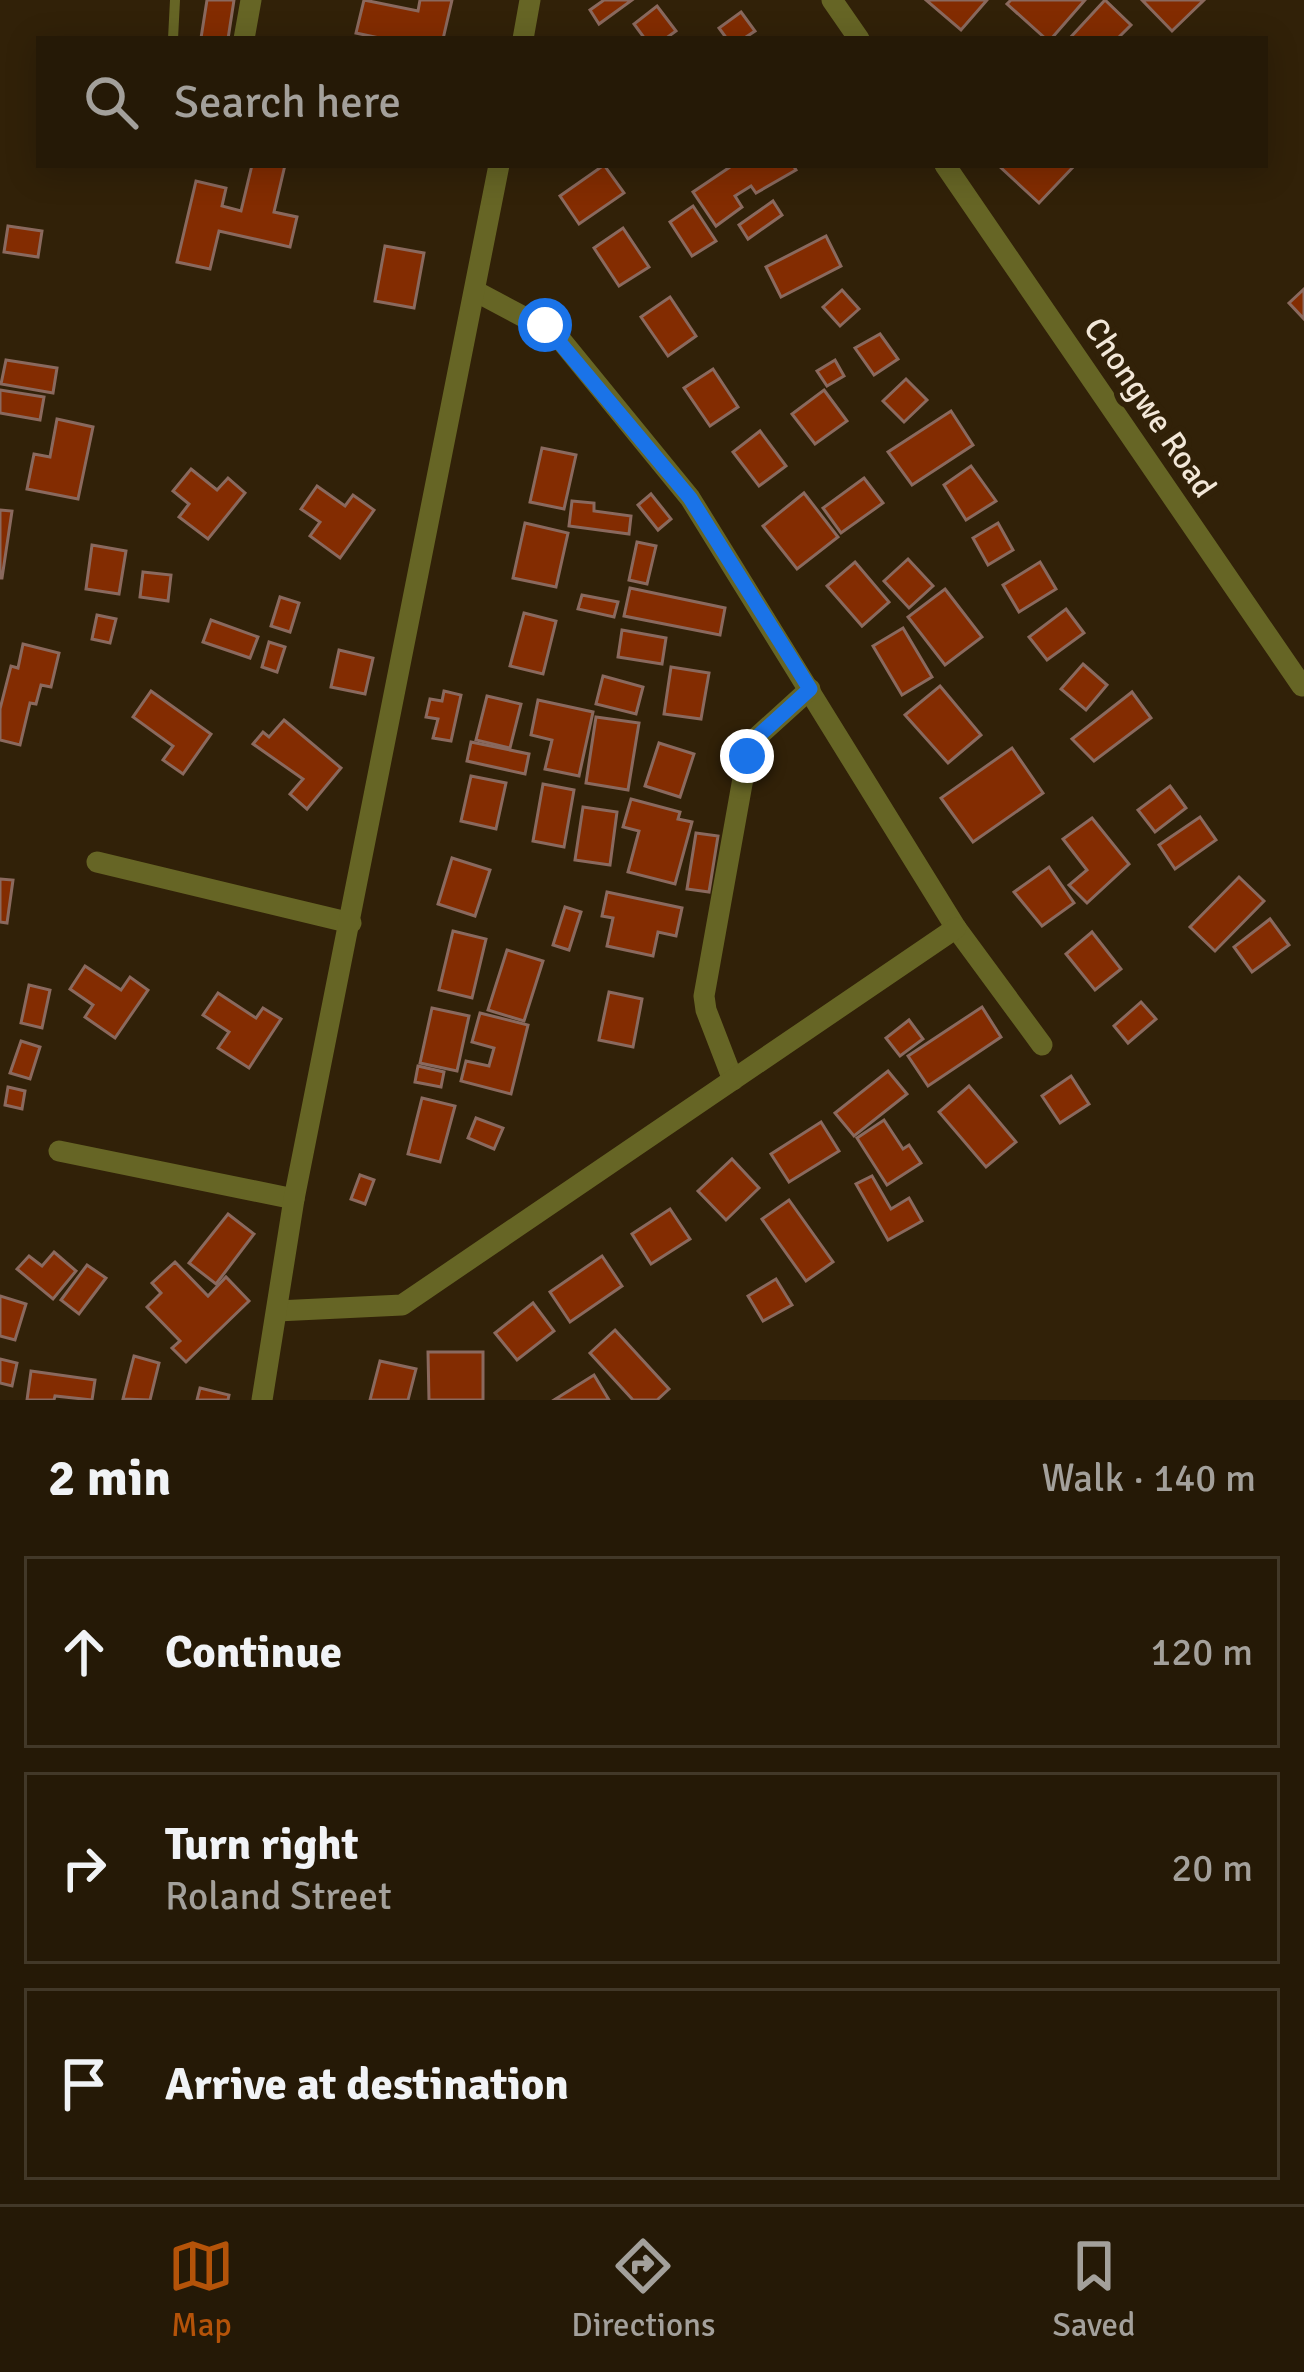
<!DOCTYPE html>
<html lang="en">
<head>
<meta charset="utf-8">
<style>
	:root { --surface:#251906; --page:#312614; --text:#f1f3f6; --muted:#a3a09b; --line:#423828; --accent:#b45309 }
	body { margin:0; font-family:Signika,sans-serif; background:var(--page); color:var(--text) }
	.stop { position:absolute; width:36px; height:36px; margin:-27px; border:9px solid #1a73e8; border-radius:50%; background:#fff }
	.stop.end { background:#1a73e8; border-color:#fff; box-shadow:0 3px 12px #0008 }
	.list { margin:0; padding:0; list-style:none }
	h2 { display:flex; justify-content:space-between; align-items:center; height:156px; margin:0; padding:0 48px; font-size:51px }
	h2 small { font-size:39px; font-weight:400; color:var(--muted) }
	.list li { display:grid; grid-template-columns:78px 1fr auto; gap:36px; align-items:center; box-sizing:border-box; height:192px; margin:0 24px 24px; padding:0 24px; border:3px solid var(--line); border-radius:0px }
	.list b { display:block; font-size:45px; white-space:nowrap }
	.list p { margin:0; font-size:39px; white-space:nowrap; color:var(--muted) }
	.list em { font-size:39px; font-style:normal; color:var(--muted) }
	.icon { flex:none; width:66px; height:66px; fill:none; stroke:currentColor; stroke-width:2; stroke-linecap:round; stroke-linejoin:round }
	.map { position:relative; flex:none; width:1304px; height:1400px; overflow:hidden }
	.search { position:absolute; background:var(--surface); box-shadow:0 6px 30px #0003; left:36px; right:36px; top:36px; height:132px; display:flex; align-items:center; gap:30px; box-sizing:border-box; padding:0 42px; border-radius:0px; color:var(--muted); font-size:45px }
	.sheet { height:804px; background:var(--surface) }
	nav { display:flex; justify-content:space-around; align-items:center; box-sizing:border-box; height:168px; border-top:3px solid var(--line); background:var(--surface); font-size:33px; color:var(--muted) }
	nav a { display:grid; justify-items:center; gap:6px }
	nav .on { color:var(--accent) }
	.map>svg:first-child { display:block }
	.building { fill:#832c01; stroke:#8a695e; stroke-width:3 }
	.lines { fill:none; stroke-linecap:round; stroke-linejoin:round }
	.lane { stroke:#666525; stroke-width:10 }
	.street { stroke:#666525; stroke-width:21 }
	.route { stroke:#1a73e8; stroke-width:15 }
	.labels { text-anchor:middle; stroke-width:12; stroke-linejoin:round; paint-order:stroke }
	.street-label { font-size:33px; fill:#f2e7d8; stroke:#312108 }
</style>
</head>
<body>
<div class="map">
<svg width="1304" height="1400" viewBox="0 0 1304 1400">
	<rect width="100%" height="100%" fill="#312108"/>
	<g class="building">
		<path d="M 207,0 L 234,0 L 228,39 L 201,38 Z"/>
		<path d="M 364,0 L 418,11 L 420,0 L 452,0 L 443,39 L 384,39 L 356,33 Z"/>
		<path d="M 604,0 L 632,0 L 599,24 L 590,10 Z"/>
		<path d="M 926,0 L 987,0 L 961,30 Z"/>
		<path d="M 1011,0 L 1085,0 L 1051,39 L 1046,39 L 1007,4 Z"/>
		<path d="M 1105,0 L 1131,25 L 1117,39 L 1069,39 Z"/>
		<path d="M 1142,0 L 1204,0 L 1172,31 Z"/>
		<path d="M 657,6 L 676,31 L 665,39 L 645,39 L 634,24 Z"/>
		<path d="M 741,12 L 755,31 L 743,39 L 727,39 L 719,28 Z"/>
		<path d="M 252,165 L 285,165 L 274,212 L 297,217 L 290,247 L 219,231 L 210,269 L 177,262 L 196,181 L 226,188 L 222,206 L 241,211 Z"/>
		<path d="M 604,165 L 624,193 L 579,224 L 560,196 Z"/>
		<path d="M 733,165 L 793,165 L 796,170 L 756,193 L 751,186 L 735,196 L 742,207 L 716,226 L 693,192 Z"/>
		<path d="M 998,165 L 1075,165 L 1039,203 Z"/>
		<path d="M 773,201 L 782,215 L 748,239 L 739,225 Z"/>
		<path d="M 693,206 L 716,241 L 692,256 L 670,222 Z"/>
		<path d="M 8,226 L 42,231 L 38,257 L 4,252 Z"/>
		<path d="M 623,228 L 649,267 L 619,286 L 594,248 Z"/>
		<path d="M 826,236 L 841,266 L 781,297 L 766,267 Z"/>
		<path d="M 385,246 L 424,253 L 414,308 L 375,301 Z"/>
		<path d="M 1304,289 L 1304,319 L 1289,303 Z"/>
		<path d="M 842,290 L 859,309 L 840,326 L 823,307 Z"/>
		<path d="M 670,297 L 696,336 L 668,356 L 641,317 Z"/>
		<path d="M 880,334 L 898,359 L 874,375 L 855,348 Z"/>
		<path d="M 6,360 L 57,368 L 53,393 L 1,384 Z"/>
		<path d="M 835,360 L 844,376 L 827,386 L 817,371 Z"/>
		<path d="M 713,369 L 738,407 L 710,426 L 684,388 Z"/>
		<path d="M 906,379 L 927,400 L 904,422 L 883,401 Z"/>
		<path d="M 0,390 L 44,397 L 40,420 L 0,413 Z"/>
		<path d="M 824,390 L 847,421 L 815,444 L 792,414 Z"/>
		<path d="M 951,411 L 973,445 L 912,485 L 888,452 Z"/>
		<path d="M 57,419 L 93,427 L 78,499 L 27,489 L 34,454 L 50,457 Z"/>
		<path d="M 760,431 L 786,466 L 759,486 L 733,452 Z"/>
		<path d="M 542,448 L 576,455 L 564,509 L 530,502 Z"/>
		<path d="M 971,466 L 996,501 L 966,520 L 944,485 Z"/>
		<path d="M 191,469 L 217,490 L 228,478 L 245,493 L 208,539 L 179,517 L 189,504 L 173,491 Z"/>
		<path d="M 864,478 L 883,503 L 841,533 L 823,508 Z"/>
		<path d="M 317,486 L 345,506 L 353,495 L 374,510 L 340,558 L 310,536 L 320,522 L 301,509 Z"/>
		<path d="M 804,493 L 838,537 L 797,569 L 763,526 Z"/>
		<path d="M 651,494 L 671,519 L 658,530 L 638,505 Z"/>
		<path d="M 572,501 L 594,503 L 594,511 L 631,516 L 629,534 L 569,526 Z"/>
		<path d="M 0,510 L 12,511 L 2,578 L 0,578 Z"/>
		<path d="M 525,523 L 568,533 L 556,587 L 513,578 Z"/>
		<path d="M 998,523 L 1013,550 L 988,565 L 973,538 Z"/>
		<path d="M 637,542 L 656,546 L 647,584 L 629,580 Z"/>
		<path d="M 92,545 L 126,551 L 119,594 L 86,589 Z"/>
		<path d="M 908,559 L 933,586 L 909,608 L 884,581 Z"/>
		<path d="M 855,562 L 889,602 L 862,626 L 827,586 Z"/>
		<path d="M 1040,562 L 1056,589 L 1019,612 L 1003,585 Z"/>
		<path d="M 143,572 L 171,575 L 168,601 L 140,597 Z"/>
		<path d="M 630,588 L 725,608 L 720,635 L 624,616 Z"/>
		<path d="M 945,589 L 982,637 L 945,665 L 908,617 Z"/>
		<path d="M 582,595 L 618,602 L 614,617 L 578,609 Z"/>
		<path d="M 280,597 L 299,603 L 290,632 L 271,626 Z"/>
		<path d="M 1066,609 L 1084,633 L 1047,660 L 1029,637 Z"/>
		<path d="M 524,613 L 556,621 L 543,674 L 510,666 Z"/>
		<path d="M 97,615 L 116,619 L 110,643 L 92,639 Z"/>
		<path d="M 211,620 L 258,637 L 250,658 L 203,642 Z"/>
		<path d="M 903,628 L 932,677 L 902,695 L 873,646 Z"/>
		<path d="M 622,630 L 666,638 L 662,664 L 618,657 Z"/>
		<path d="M 269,642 L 285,647 L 277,672 L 262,667 Z"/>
		<path d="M 23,644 L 59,653 L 51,687 L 41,685 L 36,704 L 30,703 L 20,745 L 0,740 L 0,709 L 11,666 L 18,668 Z"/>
		<path d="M 339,650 L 373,658 L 365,694 L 331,687 Z"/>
		<path d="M 1083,664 L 1107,685 L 1086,710 L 1061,689 Z"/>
		<path d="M 671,667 L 709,673 L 701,719 L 664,714 Z"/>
		<path d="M 603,676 L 643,687 L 636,714 L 596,704 Z"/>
		<path d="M 940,686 L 981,735 L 948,763 L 905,715 Z"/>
		<path d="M 151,691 L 211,734 L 183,774 L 163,760 L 173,746 L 133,717 Z"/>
		<path d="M 444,691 L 461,695 L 451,741 L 433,738 L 438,719 L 426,717 L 430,699 L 442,701 Z"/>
		<path d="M 1132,692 L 1151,718 L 1094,761 L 1072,739 Z"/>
		<path d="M 487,696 L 521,704 L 510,748 L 476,740 Z"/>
		<path d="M 538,700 L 593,712 L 579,776 L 545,769 L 552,740 L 531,735 Z"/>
		<path d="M 596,717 L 639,723 L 628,790 L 586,783 Z"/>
		<path d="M 284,720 L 341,768 L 307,809 L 290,794 L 303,779 L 253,744 L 263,732 L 269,737 Z"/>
		<path d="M 471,742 L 529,754 L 525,774 L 467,761 Z"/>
		<path d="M 659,743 L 694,754 L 680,797 L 645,786 Z"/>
		<path d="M 1012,748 L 1043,793 L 973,842 L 941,798 Z"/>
		<path d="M 471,776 L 506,783 L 496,829 L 461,821 Z"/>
		<path d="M 543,784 L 574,790 L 564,847 L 533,841 Z"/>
		<path d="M 1170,786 L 1186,808 L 1155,832 L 1138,810 Z"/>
		<path d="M 631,799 L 680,812 L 678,819 L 692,822 L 675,884 L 628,872 L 639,831 L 623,827 Z"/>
		<path d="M 583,807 L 617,812 L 610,865 L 575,860 Z"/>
		<path d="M 1200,817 L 1216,840 L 1175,869 L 1159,845 Z"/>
		<path d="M 1092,818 L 1129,864 L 1087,903 L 1069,885 L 1087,870 L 1063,839 Z"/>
		<path d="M 696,833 L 718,836 L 709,892 L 687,889 Z"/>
		<path d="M 452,858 L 490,870 L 475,916 L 438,904 Z"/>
		<path d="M 1049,867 L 1074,903 L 1042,926 L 1014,892 Z"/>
		<path d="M 1239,877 L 1264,901 L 1215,951 L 1190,927 Z"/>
		<path d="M 0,879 L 13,880 L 7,923 L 0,922 Z"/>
		<path d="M 607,892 L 682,908 L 676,936 L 658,932 L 653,956 L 607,946 L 613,918 L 602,916 Z"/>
		<path d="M 565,907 L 581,912 L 569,950 L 553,945 Z"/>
		<path d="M 1270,919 L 1289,945 L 1252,972 L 1234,947 Z"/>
		<path d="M 453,931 L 486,939 L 472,998 L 439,990 Z"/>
		<path d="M 1092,932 L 1121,969 L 1095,990 L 1066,954 Z"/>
		<path d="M 507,950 L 543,961 L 524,1021 L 488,1010 Z"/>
		<path d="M 85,966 L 121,990 L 130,977 L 148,990 L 115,1038 L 85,1017 L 93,1005 L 70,989 Z"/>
		<path d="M 29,985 L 50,990 L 42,1028 L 21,1023 Z"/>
		<path d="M 609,992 L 642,999 L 633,1047 L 599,1040 Z"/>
		<path d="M 218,993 L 256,1018 L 263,1008 L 281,1019 L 249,1068 L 218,1048 L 229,1032 L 203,1015 Z"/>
		<path d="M 1141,1002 L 1156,1019 L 1128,1043 L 1114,1026 Z"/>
		<path d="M 982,1007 L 1001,1037 L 928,1086 L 908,1056 Z"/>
		<path d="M 432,1008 L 469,1016 L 457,1071 L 420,1063 Z"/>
		<path d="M 480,1013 L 528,1025 L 511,1094 L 461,1081 L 466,1061 L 489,1066 L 494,1048 L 472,1042 Z"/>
		<path d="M 909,1020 L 923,1039 L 900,1056 L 886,1038 Z"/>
		<path d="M 21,1041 L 40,1047 L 30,1079 L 10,1073 Z"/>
		<path d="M 418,1066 L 444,1072 L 441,1087 L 415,1082 Z"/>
		<path d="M 888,1071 L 907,1094 L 854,1136 L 835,1113 Z"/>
		<path d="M 1071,1076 L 1089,1104 L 1060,1123 L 1042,1096 Z"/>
		<path d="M 969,1086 L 1016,1142 L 986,1167 L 939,1112 Z"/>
		<path d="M 8,1087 L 25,1091 L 22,1109 L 5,1105 Z"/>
		<path d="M 422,1098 L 455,1106 L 440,1162 L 408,1154 Z"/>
		<path d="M 476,1118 L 503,1128 L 494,1149 L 468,1138 Z"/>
		<path d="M 884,1120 L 903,1149 L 909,1145 L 921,1163 L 887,1185 L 857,1138 Z"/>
		<path d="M 821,1122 L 839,1151 L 789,1182 L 771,1154 Z"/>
		<path d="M 732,1159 L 759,1188 L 726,1220 L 698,1191 Z"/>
		<path d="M 360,1175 L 374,1180 L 365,1204 L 351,1199 Z"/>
		<path d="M 872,1176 L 891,1209 L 909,1198 L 922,1221 L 888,1240 L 856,1184 Z"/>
		<path d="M 789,1200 L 833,1262 L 806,1281 L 762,1219 Z"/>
		<path d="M 670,1209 L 690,1239 L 651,1264 L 632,1234 Z"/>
		<path d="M 228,1214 L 254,1234 L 216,1284 L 189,1263 Z"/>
		<path d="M 54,1252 L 76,1271 L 53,1299 L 17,1269 L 29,1256 L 42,1266 Z"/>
		<path d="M 602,1256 L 622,1286 L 570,1322 L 550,1292 Z"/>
		<path d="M 175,1262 L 208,1296 L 226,1277 L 249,1301 L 186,1362 L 172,1348 L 180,1341 L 147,1307 L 161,1293 L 152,1283 Z"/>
		<path d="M 87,1265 L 106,1278 L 79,1314 L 61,1300 Z"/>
		<path d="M 776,1279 L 792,1305 L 763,1321 L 748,1296 Z"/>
		<path d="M 0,1296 L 26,1304 L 15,1340 L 0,1336 Z"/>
		<path d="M 533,1303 L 554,1331 L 517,1360 L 495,1333 Z"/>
		<path d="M 615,1330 L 669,1389 L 657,1400 L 633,1400 L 590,1353 Z"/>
		<path d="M 428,1352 L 483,1352 L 483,1400 L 429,1400 Z"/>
		<path d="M 134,1356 L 159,1363 L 150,1400 L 123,1399 Z"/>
		<path d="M 0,1359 L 17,1363 L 12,1386 L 0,1383 Z"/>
		<path d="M 380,1361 L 416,1369 L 408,1400 L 370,1400 Z"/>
		<path d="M 31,1371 L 95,1380 L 92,1400 L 55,1396 L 54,1400 L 27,1400 Z"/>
		<path d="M 594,1375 L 609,1400 L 554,1400 Z"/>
		<path d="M 200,1388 L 229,1395 L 228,1400 L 197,1400 Z"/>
	</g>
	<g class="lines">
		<path class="lane" d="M 173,39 L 175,0"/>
		<g class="street">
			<path d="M 832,0 L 859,39"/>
			<path d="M 244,39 L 251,0"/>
			<path d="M 523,39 L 530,0"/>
			<path d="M 945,165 L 1302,686"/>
			<path d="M 475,291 L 556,334 L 690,498 L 956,928 L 1042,1045"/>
			<path d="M 97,862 L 351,923"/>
			<path d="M 733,1080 L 706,1010 L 704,996 L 747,756 L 756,738 L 810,689"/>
			<path d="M 59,1151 L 294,1199"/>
			<path d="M 277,1311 L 402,1305 L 956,928"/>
			<path d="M 262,1400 L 294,1199 L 499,165"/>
		</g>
	</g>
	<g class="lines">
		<path class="route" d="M 545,325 L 690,498 L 810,689 L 756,738 L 747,756"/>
	</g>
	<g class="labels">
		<g class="street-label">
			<text transform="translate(1151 407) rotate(56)" y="12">Chongwe Road</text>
		</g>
	</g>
</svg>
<div class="stop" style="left:545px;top:325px"></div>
<div class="stop end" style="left:747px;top:756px"></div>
<div class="search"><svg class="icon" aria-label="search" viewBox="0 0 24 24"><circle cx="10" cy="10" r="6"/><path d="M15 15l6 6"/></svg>Search here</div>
</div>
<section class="sheet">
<h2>2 min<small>Walk · 140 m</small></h2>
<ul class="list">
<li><svg class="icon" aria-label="ahead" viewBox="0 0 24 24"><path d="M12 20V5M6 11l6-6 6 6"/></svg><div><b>Continue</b></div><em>120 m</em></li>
<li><svg class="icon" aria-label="right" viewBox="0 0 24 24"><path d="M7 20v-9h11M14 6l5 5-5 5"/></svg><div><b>Turn right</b><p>Roland Street</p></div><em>20 m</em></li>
<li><svg class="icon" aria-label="arrive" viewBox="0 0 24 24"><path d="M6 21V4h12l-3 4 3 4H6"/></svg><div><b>Arrive at destination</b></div></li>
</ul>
</section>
<nav>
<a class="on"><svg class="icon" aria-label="map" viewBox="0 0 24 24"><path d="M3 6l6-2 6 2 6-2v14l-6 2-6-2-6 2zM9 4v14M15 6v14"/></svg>Map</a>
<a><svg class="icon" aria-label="directions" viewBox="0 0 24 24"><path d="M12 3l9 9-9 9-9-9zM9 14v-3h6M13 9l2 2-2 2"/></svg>Directions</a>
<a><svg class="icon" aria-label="saved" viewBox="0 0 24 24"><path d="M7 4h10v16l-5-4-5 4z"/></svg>Saved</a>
</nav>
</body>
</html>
